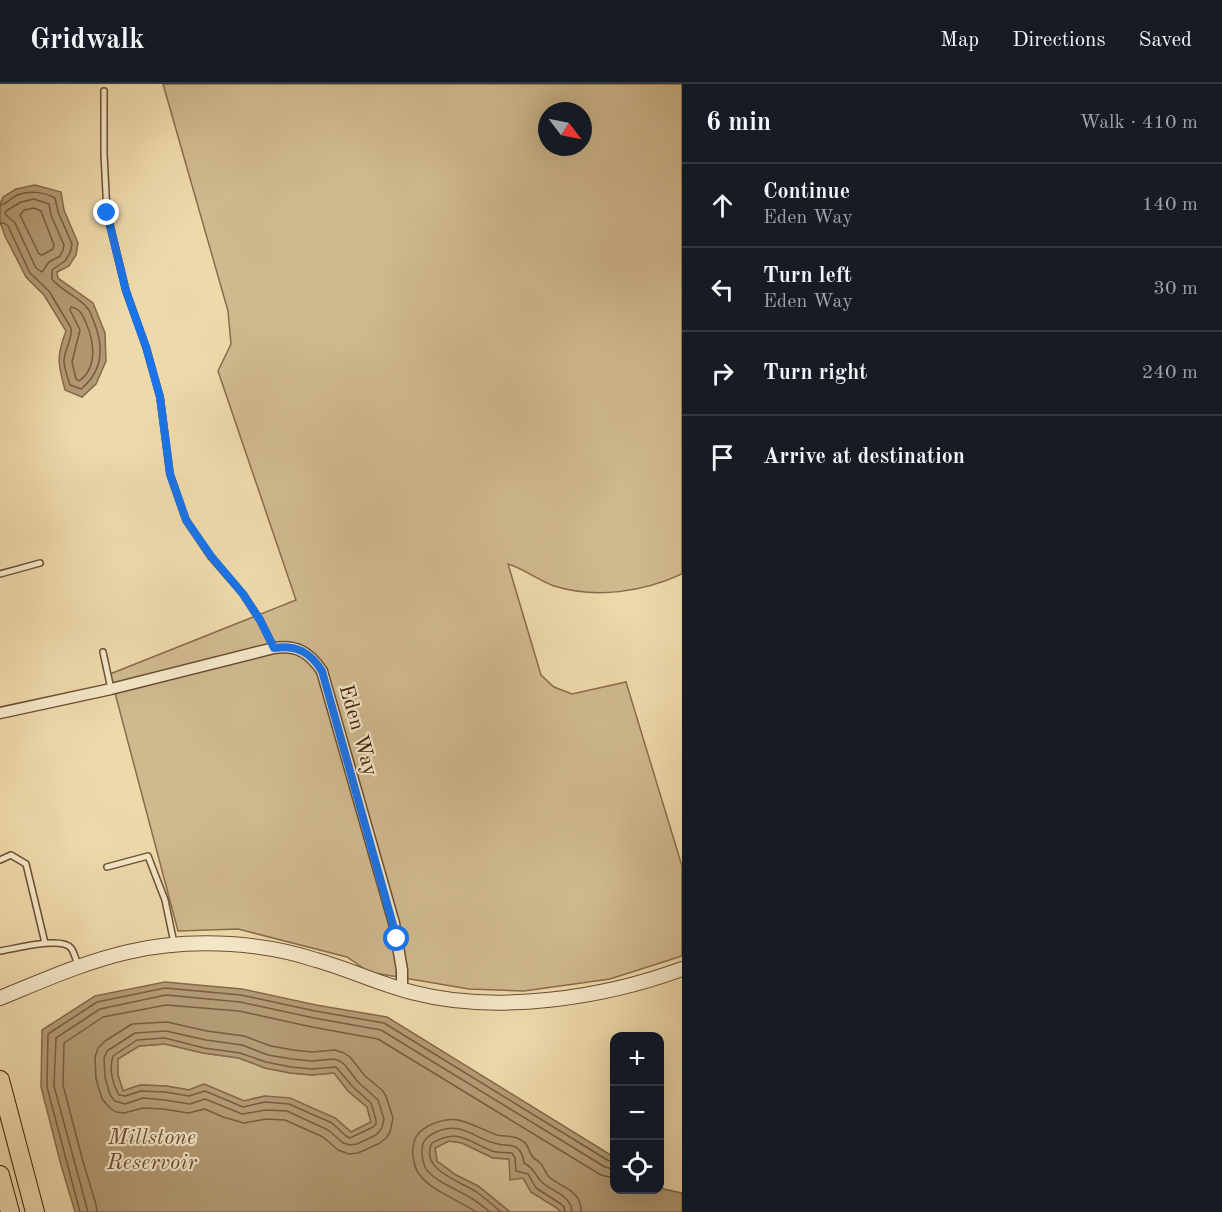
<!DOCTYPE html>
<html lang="en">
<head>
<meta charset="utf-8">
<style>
	:root { --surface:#171b24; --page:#20242c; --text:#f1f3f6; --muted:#9ea1a6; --line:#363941 }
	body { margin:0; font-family:"Old Standard TT",serif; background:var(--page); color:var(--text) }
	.controls { position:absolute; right:18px; bottom:18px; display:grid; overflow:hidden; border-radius:12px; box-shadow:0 6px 24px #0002 }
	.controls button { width:54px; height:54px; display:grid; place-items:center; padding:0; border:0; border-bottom:2px solid var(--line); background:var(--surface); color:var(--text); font:30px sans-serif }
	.compass { position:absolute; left:538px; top:18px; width:54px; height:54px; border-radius:50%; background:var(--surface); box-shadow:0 6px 24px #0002; rotate:122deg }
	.stop { position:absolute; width:18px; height:18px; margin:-14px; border:4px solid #1a73e8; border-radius:50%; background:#fff }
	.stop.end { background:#1a73e8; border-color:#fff; box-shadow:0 2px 6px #0008 }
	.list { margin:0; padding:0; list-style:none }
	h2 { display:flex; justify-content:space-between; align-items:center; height:78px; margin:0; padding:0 24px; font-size:26px }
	h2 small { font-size:20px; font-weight:400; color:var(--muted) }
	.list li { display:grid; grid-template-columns:39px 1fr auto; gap:18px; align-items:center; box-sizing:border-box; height:84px; padding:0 24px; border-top:2px solid var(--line) }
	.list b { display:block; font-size:22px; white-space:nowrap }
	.list p { margin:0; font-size:20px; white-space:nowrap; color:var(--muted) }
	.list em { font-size:20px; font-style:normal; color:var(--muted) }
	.icon { flex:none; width:33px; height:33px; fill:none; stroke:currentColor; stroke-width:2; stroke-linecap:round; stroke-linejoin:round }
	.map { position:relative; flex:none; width:682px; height:1128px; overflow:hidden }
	header { display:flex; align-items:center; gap:36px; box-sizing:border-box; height:84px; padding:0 30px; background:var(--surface); border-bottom:2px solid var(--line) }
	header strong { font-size:28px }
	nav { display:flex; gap:33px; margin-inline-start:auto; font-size:21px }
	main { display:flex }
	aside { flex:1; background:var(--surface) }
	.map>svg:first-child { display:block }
	.green { fill:#d0b98f; stroke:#886c4c; stroke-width:1.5; fill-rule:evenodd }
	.water { fill:#b29a74; stroke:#84694a; stroke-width:1.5; fill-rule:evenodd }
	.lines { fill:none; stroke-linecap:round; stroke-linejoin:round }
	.shore { stroke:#785c3f; stroke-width:1.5 }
	.service-casing { stroke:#6b4e32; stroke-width:8 }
	.minor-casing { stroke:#6b4e32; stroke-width:13 }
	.tertiary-casing { stroke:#6b4e32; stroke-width:16 }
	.trunk-casing { stroke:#3f1f0a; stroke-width:20 }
	.service { stroke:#f4e6c8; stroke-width:5 }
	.minor { stroke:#f4e6c8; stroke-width:10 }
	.tertiary { stroke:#f4e6c8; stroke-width:14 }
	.trunk { stroke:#eed9aa; stroke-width:18 }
	.route { stroke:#1a73e8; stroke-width:8 }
	.labels { text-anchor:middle; stroke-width:4.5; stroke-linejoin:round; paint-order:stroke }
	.street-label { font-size:21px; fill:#3f1f0a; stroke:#f4e6c8 }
	.water-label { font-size:22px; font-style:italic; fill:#674a2f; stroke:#f4e6c8 }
</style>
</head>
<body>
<header>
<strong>Gridwalk</strong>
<nav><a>Map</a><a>Directions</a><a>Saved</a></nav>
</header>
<main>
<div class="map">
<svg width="682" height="1128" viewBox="0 0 682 1128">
	<rect width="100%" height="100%" fill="#eed9aa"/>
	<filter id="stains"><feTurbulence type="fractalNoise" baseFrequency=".00333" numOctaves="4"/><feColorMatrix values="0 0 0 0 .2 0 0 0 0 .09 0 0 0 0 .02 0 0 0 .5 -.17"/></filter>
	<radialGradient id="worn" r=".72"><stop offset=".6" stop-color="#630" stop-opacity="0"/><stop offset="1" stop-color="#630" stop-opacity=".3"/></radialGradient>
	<path class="green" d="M 163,0 L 682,0 L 682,490 C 643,508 596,515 554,502 C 538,496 524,485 508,480 L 541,591 L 554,603 L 572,610 L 626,598 L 682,782 L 682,872 L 610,895 L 524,907 L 469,905 L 369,888 L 347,873 L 238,845 L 178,847 L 110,590 L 296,516 L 218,287 L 231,260 L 228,227 ZM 547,27 L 583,27 L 583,63 L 547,63 Z
		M 165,960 L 203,969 L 239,974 L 265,984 L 290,989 L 312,991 L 334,989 L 348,1007 L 367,1023 L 371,1038 L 351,1048 L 335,1034 L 265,1012 L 244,1017 L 204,1000 L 189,1006 L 166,1002 L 140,1001 L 123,1007 L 118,991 L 117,975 L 139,962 Z
		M 449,1057 L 462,1059 L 493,1074 L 510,1075 L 523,1094 L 531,1108 L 557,1124 L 561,1128 L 510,1128 L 478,1102 L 456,1091 L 437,1077 L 435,1064 Z"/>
	<path class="water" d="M 35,101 L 61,108 L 64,126 L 78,159 L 76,171 L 69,182 L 57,188 L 58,194 L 93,219 L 105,249 L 106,277 L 96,300 L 82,313 L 65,306 C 58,280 56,273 66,247 L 44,211 L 26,193 L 5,152 L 0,138 L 0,120 L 3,113 L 16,105 Z
		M 165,898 L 242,905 L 316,921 L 387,933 L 614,1073 L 614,1106 L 660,1106 L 660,1102 L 664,1105 L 682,1109 L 682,1128 L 561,1128 L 557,1124 L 531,1108 L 523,1094 L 510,1096 L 509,1075 L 493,1074 L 462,1059 L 449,1057 L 435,1064 L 437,1077 L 456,1091 L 478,1102 L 510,1128 L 75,1128 L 61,1081 L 41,1003 L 42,946 L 95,912 ZM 165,960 L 203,969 L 239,974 L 265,984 L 291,989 L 312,991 L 334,989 L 348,1007 L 367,1023 L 371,1038 L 351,1048 L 335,1034 L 290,1014 L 265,1012 L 244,1017 L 204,1000 L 189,1006 L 166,1002 L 140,1001 L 123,1007 L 118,991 L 118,975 L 139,962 Z"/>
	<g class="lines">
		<path class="shore" d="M 34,115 L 49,120 L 51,131 L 64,161 L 63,166 L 60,172 L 49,178 L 42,188 L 36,184 L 15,139 L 5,130 L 6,127 L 21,118 Z
			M 0,121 C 7,120 11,114 17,111 C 29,106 44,108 55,114 L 58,128 L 72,160 L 70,169 L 65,177 L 52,186 L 52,195 C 61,207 81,214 88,225 C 91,228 92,234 94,238 C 104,263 103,287 81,305 L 70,301 C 68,294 64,285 64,277 C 64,266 73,254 71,244 L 49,207 L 30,189 L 8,142 L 4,139 L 0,139
			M 34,124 L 41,127 L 54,161 L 53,165 L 42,171 L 39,170 L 20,131 L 24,126 Z
			M 71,223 C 80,225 83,231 86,239 C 94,257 98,284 79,297 L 76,295 L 72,278 L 80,246 L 70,226 Z
			M 167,938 L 207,947 L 244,952 L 271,962 L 293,966 L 312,968 L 335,966 L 344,969 L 350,973 L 365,992 L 382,1006 L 386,1012 L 393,1034 L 390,1048 L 386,1054 L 380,1059 L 358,1069 L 349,1070 L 338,1066 L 323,1053 L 285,1036 L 266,1035 L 244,1039 L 223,1033 L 205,1025 L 188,1029 L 163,1025 L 143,1024 L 124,1029 L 116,1028 L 110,1024 L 102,1015 L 96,995 L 95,973 L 98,964 L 105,957 L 132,940 Z
			M 166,947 L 206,956 L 242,961 L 268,971 L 292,975 L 312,977 L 334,975 L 340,977 L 345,981 L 358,998 L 378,1016 L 384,1035 L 382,1044 L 376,1051 L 357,1060 L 350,1061 L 343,1059 L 328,1046 L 287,1027 L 266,1026 L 242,1030 L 205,1015 L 190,1020 L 164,1016 L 143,1014 L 125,1020 L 115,1017 L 110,1011 L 105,993 L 104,974 L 107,967 L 135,949 Z
			M 165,954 L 204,964 L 240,969 L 266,978 L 291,983 L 312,985 L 336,983 L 353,1003 L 371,1019 L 376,1036 L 376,1040 L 373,1043 L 350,1054 L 346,1052 L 332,1039 L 289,1020 L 265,1018 L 243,1023 L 205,1007 L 189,1012 L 165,1008 L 141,1007 L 125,1012 L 119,1011 C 112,999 109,984 113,972 L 137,956 Z
			M 80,1128 L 47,1003 L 48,950 L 97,918 L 165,904 L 241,911 L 315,927 L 384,939 L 609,1077 L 614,1078
			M 88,1128 L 54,1002 L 56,954 L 100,925 L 166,911 L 240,918 L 314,934 L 381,946 L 605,1083 L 614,1085
			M 97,1128 L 96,1121 L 82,1074 L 63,1001 L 64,959 L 103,933 L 166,921 L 239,927 L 312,943 L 378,955 L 601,1091 L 614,1094
			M 476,1128 C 459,1116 431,1107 419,1090 C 414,1083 411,1068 414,1059 C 415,1051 421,1046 428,1042 C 458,1027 469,1041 497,1051 C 504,1053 512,1051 519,1055 C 530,1060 527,1065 532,1072 C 534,1075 537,1076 539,1078 C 544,1082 545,1089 549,1093 C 563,1105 581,1105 581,1128
			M 490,1128 C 484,1123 478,1118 471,1114 C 459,1106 432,1097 425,1083 C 422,1076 420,1062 425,1056 C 428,1052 432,1050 436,1048 C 463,1036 475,1056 498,1060 C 504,1062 510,1060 516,1063 C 522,1067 523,1073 524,1079 C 537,1086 534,1092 543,1099 C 554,1109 571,1111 572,1128
			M 501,1128 C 493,1121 484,1113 475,1107 C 459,1097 419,1085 432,1059 C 458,1044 467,1057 492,1067 C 498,1069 505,1068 512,1069 L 515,1074 L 516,1087 L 528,1090 L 536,1104 L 561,1120 L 564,1123 L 565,1128"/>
		<defs>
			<path id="service" d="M 104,7 L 104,70 L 107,129 L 126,207 L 146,263 L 160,313 L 170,390 L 186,436 L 211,473 L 243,510 L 260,536 L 274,564
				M 0,490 L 40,479
				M 103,568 L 111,605
				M 0,776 L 11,771 L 26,780 L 45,859
				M 107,783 L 148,772 L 165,816 L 174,859
				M 0,867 C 14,865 61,852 71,864 C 74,868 76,876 78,881"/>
			<path id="minor" d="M 0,629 L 111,605 L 274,564 C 297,561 309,568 322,587 L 394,839 L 402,886 L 402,906"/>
			<path id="tertiary" d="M 0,914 C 42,897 84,878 128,868 C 161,860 197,858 231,860 C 260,862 289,867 316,876 C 349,885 381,901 415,909 C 497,930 603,914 682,885"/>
			<path id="trunk" d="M 0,996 L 35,1128
				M 0,1091 L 10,1128"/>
		</defs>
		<use href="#service" class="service-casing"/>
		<use href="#minor" class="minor-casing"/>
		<use href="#tertiary" class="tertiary-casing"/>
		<use href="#trunk" class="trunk-casing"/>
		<use href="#service" class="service"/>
		<use href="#minor" class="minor"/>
		<use href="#tertiary" class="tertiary"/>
		<use href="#trunk" class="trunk"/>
	</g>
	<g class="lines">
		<path class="route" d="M 107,129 L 126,207 L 146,263 L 160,313 L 170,390 L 186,436 L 211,472 L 243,510 L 260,536 L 274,564 C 297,561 310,568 322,587 L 397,855"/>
	</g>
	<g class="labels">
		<g class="street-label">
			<text transform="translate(359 646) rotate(74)" y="7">Eden Way</text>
		</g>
		<g class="water-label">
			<text x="152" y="1060">Millstone<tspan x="152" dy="25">Reservoir</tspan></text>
		</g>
	</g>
	<rect width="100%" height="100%" filter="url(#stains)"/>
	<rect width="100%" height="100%" fill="url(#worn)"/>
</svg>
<div class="controls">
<button>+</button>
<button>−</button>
<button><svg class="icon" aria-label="locate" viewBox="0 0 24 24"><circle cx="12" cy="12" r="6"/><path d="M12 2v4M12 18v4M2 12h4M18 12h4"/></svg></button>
</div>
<svg class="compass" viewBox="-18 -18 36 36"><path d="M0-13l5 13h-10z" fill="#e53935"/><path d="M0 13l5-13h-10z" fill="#9ea1a6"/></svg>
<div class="stop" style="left:397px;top:855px"></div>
<div class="stop end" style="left:107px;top:129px"></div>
</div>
<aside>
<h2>6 min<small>Walk · 410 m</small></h2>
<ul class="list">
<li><svg class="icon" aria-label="ahead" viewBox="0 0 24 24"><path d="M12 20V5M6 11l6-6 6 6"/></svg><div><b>Continue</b><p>Eden Way</p></div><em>140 m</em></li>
<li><svg class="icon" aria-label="left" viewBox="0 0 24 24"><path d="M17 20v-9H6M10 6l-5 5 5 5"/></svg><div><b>Turn left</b><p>Eden Way</p></div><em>30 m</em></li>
<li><svg class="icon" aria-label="right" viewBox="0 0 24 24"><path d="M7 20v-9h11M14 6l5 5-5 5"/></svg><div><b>Turn right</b></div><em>240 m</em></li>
<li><svg class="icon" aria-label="arrive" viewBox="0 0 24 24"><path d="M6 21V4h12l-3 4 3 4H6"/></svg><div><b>Arrive at destination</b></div></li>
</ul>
</aside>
</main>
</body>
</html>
